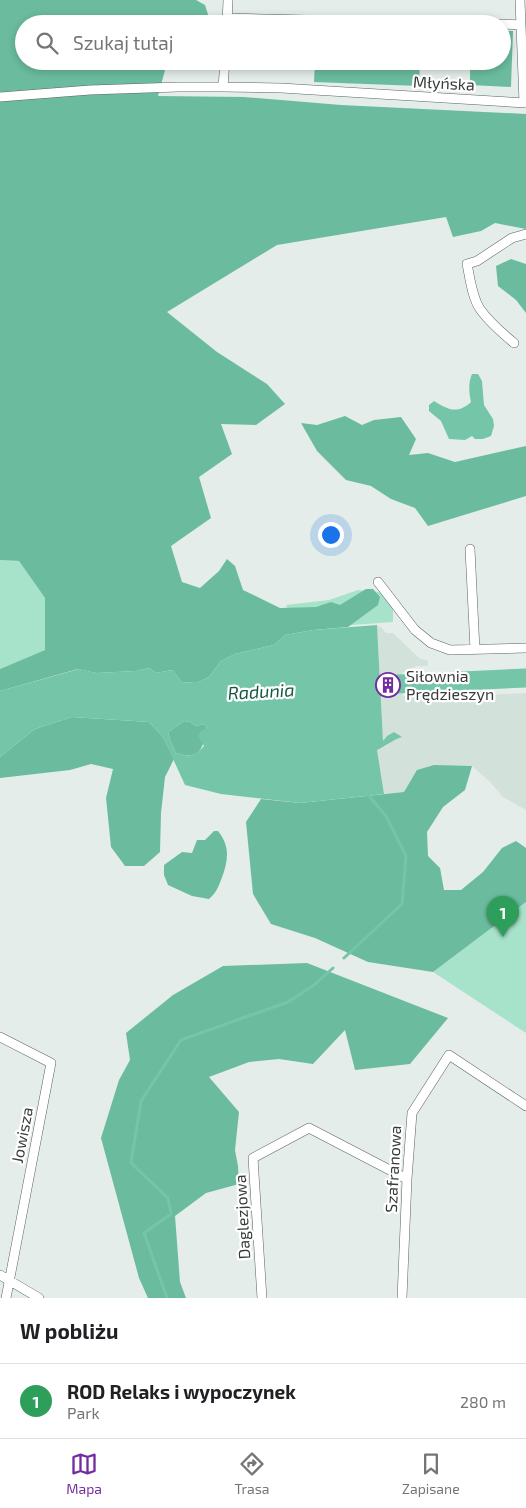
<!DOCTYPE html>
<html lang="pl">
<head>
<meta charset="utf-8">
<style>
	:root { --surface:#fff; --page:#f6f6f6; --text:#202124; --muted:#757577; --line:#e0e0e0; --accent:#742da0 }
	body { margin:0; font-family:"Exo 2",sans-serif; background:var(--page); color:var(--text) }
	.you { position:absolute; left:330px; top:534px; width:18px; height:18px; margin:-12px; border:4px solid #fff; border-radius:50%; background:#1a73e8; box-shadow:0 0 0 8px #1a73e833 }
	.badge { display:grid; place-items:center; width:32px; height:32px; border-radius:50%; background:var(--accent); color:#fff; font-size:16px; font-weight:700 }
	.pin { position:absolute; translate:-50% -41px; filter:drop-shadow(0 1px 2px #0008) }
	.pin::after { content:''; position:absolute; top:26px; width:18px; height:15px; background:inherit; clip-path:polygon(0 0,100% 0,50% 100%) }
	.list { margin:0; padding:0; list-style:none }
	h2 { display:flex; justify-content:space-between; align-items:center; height:65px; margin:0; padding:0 20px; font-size:21px }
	h2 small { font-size:16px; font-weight:400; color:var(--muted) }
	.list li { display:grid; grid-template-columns:32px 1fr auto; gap:15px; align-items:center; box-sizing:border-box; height:75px; padding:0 20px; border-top:1px solid var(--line) }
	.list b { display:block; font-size:19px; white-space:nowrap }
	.list p { margin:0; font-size:16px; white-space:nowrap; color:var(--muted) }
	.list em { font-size:16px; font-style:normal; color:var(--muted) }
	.icon { flex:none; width:28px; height:28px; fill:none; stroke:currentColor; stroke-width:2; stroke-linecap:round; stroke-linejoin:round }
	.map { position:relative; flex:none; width:526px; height:1298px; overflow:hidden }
	.search { position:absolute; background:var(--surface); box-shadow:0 2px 8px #0003; left:15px; right:15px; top:15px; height:55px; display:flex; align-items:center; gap:12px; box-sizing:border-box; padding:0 18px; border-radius:28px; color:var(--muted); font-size:19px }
	.sheet { height:140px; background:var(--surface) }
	nav { display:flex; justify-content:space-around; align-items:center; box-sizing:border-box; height:70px; border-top:1px solid var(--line); background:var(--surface); font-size:14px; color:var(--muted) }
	nav a { display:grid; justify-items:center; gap:2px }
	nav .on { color:var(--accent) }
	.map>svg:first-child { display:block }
	.built { fill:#d2e2db }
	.green { fill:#a7e2ca }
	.forest { fill:#6bbc9e }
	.water { fill:#75c6a8; fill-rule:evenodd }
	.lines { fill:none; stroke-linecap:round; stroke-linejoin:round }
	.stream { stroke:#75c6a8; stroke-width:3 }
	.river { stroke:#75c6a8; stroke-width:19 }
	.street-casing { stroke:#5c6460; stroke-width:10 }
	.street { stroke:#fff; stroke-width:9 }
	.labels { text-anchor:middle; stroke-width:4.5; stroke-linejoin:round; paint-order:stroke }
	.street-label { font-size:16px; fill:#383b3a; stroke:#fff }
	.poi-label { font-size:16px; fill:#383b3a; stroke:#fff; text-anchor:start }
	.water-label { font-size:18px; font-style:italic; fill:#155642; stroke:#fff }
</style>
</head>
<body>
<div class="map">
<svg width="526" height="1298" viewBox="0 0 526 1298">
	<rect width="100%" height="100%" fill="#e4ede9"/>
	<path class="built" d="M 377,625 L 382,628 L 386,633 L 393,633 L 419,658 L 428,661 L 428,666 L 417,666 L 402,673 L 403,696 L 425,698 L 526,693 L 526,810 L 503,797 L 490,782 L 472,766 L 404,792 L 384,794 L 377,750 L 387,746 L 392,740 L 401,737 L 394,732 L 383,743 Z"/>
	<path class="green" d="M 0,560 L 19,561 L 45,598 L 45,650 L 0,669 Z
		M 358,590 L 379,592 L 393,606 L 393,622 L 296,629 L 286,605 L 329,600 Z
		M 526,902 L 526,1033 L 433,972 Z"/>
	<path class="forest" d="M 0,0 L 196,0 L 205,5 L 211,24 L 24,24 L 24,61 L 177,61 L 165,70 L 158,96 L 244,97 L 341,105 L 526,114 L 526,229 L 495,223 L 481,231 L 453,237 L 446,217 L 277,245 L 167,312 L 217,352 L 267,384 L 285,404 L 256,425 L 221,424 L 232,454 L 199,477 L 211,518 L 171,546 L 182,582 L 200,588 L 219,571 L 227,559 L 235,566 L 243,590 L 280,608 L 316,607 L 331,602 L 340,605 L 366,589 L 373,589 L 380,597 L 378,605 L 348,627 L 313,630 L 285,635 L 274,645 L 235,654 L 221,661 L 209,677 L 196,683 L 182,682 L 172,670 L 156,673 L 149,668 L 136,671 L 96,673 L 78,669 L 0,691 L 0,669 L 45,650 L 45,598 L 19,561 L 0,560 Z
		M 502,31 L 513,31 L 511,87 L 470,85 L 470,61 L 502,61 Z
		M 315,61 L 345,61 L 345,66 L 396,67 L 396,61 L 420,61 L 419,86 L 314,82 Z
		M 511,259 L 526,264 L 526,313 L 516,300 L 498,286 L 496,266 Z
		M 345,416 L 362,425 L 374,420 L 401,417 L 416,439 L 409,455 L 428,453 L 455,462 L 526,446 L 526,496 L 428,526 L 415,508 L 391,499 L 371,486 L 346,480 L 317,451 L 301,423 L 317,425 Z
		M 72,717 L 149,722 L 163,737 L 174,759 L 165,777 L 161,813 L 160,852 L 144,866 L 125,866 L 111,847 L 106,798 L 113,769 L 91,764 L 70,770 L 0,778 L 0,757 L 35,729 Z
		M 184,721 L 190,722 L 196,726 L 204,724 L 207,728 C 203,748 200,761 176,753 L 170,740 L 168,732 Z
		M 434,765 L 472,766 L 465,790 L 443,807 L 427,832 L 428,856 L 440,868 L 444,890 L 461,890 L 483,872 L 502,848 L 516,841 L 526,848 L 526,902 L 433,972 L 368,962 L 315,938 L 271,924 L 253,894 L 246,822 L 261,799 L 300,803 L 404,792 L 417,770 Z
		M 214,831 L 218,831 C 231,847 228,862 221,880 C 218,888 215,894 209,899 L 192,896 L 168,885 L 164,875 L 164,865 L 182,852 L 192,853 L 197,840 L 205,840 Z
		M 307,963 L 448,1018 L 410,1064 L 355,1070 L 345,1030 L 313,1064 L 279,1059 L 249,1062 L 209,1077 L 239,1112 L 235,1150 L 238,1166 L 239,1184 L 206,1193 L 175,1216 L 180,1282 L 186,1298 L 148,1298 L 139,1278 L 101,1138 L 119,1080 L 130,1060 L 126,1033 L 173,995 L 223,966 Z"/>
	<path class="water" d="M 472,374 L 478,374 L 482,381 L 484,405 L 493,419 L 494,426 L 491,436 L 483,439 L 475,439 L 472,436 L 465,440 L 449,439 L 441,421 L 429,411 L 429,405 L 434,401 C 447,409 457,415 471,402 C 469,393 468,383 472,374 Z
		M 377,625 L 383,741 L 387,736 L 394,732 L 402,737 C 392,740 386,746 377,750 L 384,794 L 300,803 L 221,794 L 185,785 L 163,737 L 149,722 L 72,717 L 35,729 L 0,757 L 0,691 L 79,669 L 96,673 L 136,671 L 149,668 L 156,673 L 172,670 L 182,682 L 196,683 L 209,677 L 221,661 L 235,654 L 274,645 L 285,635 L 313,630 ZM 184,721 L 190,722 L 196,726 L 204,724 L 207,728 L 201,731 L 198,736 L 204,746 C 194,757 189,757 176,753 L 170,740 L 168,732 Z"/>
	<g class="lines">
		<path class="stream" d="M 344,958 L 402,904 L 406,856 L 386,816 L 369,796
			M 167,1298 L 144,1233 L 171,1214 L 168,1198 L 131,1163 L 141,1101 L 181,1040 L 288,1002 L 314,985 L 333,968"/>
		<path class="river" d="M 355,686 L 526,678"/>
		<defs>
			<path id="street" d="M 520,0 L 524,103
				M 227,18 L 473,24
				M 227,24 L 228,0
				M 502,24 L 520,25
				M 223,87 L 225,61
				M 0,97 L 90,90 L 178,87 L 223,87 L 281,88 L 526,103
				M 514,343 C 502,333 489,322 480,309 C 472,297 470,278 467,264 L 477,261 L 512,238 L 526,234
				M 470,549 L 475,650
				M 378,582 L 415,630 L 431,643 L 450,650 L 526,648
				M 0,1037 L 51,1063 L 6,1298
				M 0,1275 L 39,1298
				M 262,1298 L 253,1158 L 309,1128 L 407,1179
				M 402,1298 L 407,1179 L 412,1113 L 449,1055 L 526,1106"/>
		</defs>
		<use href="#street" class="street-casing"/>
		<use href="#street" class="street"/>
	</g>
	<defs>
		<symbol id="building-ring" viewBox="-11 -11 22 22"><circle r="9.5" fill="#fff" stroke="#742da0" stroke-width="1.5"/><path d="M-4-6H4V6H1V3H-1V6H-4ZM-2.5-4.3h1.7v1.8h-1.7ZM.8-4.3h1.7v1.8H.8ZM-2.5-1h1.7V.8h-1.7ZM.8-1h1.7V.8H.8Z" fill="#742da0"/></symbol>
	</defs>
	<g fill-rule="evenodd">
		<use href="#building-ring" x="374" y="671" width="28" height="28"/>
	</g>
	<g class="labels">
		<g class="street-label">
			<text transform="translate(444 83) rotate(3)" y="6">Młyńska</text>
			<text transform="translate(22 1135) rotate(-79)" y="6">Jowisza</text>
			<text transform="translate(393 1169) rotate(-87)" y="6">Szafranowa</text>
			<text transform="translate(242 1217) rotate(-93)" y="6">Daglezjowa</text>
		</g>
		<g class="poi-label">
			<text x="406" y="682">Siłownia<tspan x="406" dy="18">Prędzieszyn</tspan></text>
		</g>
		<g class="water-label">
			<text transform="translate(261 692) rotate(-3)" y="6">Radunia</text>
		</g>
	</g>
</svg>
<div class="you"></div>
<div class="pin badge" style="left:503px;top:937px;background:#2e9e5b">1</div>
<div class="search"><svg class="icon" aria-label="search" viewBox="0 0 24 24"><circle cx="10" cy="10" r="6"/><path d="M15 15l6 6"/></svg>Szukaj tutaj</div>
</div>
<section class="sheet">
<h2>W pobliżu<small></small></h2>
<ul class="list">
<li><span class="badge" style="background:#2e9e5b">1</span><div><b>ROD Relaks i wypoczynek</b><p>Park</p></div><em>280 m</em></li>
</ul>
</section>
<nav>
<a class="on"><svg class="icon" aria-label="map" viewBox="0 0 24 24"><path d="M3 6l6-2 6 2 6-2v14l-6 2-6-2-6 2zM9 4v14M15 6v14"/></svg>Mapa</a>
<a><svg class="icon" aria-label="directions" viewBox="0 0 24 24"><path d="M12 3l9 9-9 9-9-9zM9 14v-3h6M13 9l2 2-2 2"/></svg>Trasa</a>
<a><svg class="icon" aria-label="saved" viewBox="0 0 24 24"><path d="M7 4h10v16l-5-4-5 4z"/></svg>Zapisane</a>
</nav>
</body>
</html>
